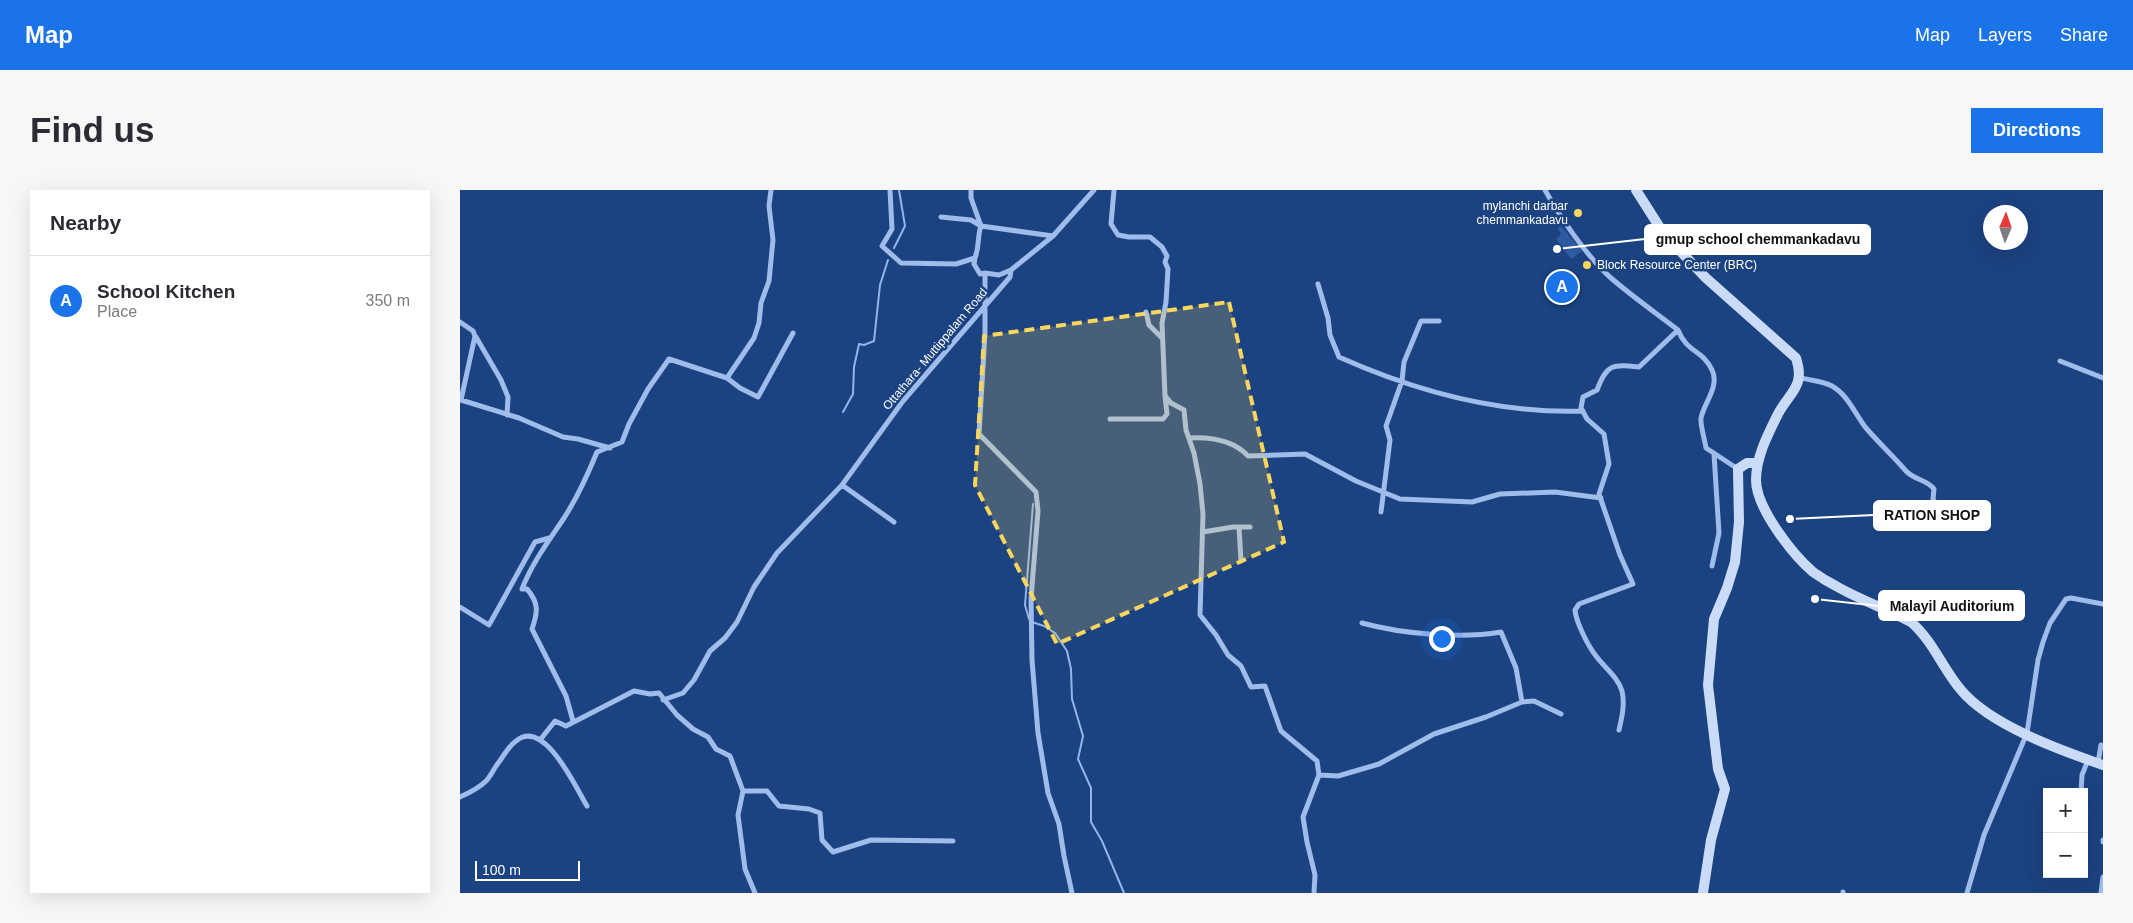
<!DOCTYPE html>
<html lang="en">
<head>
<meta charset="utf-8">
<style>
	:root { --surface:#fff; --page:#f7f7f7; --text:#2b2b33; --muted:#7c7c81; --line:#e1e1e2; --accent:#1a73e8 }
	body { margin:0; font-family:Arial,sans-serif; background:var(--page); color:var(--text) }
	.controls { position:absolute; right:15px; bottom:15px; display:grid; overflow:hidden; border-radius:0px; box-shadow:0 5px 20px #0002 }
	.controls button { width:45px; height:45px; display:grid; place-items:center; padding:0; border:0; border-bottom:1px solid var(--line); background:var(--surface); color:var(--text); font:25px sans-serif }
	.compass { position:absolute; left:1523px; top:15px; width:45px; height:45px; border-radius:50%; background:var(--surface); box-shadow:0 5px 20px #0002; rotate:2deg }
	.scale { position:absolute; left:15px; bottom:12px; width:105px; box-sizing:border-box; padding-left:5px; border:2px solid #fff; border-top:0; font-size:14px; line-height:18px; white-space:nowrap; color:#fff; -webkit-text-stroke:4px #1b4281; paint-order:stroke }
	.you { position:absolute; left:981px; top:448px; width:18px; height:18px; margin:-12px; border:4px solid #fff; border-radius:50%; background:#1a73e8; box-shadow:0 0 0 8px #1a73e833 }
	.badge { display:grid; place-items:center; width:32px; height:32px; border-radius:50%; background:var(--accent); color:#fff; font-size:16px; font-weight:700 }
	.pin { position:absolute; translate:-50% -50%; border:2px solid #fff; box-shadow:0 1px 5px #0006 }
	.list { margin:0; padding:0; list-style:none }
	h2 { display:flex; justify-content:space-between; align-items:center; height:65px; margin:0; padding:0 20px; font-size:21px }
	h2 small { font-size:16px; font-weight:400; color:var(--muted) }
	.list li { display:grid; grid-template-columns:32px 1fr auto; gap:15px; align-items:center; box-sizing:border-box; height:90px; padding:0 20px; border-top:1px solid var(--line) }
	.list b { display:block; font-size:19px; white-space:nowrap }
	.list p { margin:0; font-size:16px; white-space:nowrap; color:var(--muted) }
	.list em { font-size:16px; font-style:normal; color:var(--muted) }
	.map { position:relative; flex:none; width:1643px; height:703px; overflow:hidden; border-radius:0px }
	header { display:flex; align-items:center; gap:30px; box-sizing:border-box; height:70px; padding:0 25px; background:var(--accent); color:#fff }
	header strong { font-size:24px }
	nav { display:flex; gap:28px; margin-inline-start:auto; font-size:18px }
	.intro { display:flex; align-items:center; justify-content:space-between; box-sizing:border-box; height:120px; padding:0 30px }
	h1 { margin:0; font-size:35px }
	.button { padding:12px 22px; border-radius:0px; background:var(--accent); color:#fff; font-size:18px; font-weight:700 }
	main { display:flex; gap:30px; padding:0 30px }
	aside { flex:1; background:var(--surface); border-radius:0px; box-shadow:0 5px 20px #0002 }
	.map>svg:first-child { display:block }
	.green { fill:#2e5a9f }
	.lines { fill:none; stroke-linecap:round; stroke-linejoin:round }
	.stream { stroke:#92b6ec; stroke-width:2 }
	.street { stroke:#9fbcea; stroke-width:5 }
	.secondary { stroke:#cadbf7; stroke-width:10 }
	.marked { fill:#fbd65c; fill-opacity:0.2; stroke:#fbd65c; stroke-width:4; stroke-dasharray:10 6; stroke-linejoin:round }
	.poi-dot { fill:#fbd65c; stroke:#1b4281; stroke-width:2 }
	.labels { text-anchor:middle; stroke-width:5; stroke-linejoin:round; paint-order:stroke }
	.poi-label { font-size:12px; fill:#fff; stroke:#1b4281; text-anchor:end }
	.street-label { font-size:12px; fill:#fff; stroke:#1b4281 }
	.leader { fill:none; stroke:#fff; stroke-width:2 }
	.callout-dot { fill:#fff; stroke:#1b4281; stroke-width:2 }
	.callout { fill:#fff; stroke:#fff; stroke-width:2 }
	.callout-label { font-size:14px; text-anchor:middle; font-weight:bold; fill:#111 }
</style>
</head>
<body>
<header>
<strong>Map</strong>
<nav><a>Map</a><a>Layers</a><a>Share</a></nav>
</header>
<div class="intro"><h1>Find us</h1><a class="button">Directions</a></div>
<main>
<aside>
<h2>Nearby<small></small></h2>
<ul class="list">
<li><span class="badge">A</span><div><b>School Kitchen</b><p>Place</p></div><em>350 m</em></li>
</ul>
</aside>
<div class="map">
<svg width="1643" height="703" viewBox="0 0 1643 703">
	<rect width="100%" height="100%" fill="#1b4281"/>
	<path class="green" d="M 1101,36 L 1122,61 L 1111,69 L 1096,49 L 1101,44 L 1098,38 Z"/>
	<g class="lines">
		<path class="stream" d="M 434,58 L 445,36 L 439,0
			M 383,222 L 393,204 L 394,177 L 399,154 L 404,155 L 414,151 L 420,95 L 428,70
			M 569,429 L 565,415 L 573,314
			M 572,432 L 584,436 L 595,443 L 607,461 L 611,479 L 612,509 L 623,546 L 618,569 L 631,598 L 631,632 L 642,651 L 664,703"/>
		<path class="street" d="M 430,0 L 432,39 L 422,56 L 441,73 L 496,74 L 515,68 C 520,54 517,47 521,36 L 593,46
			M 654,0 L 651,34 L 658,45 L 669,47 L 690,47 L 702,57 L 707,66 L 705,72 L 708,79 L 706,112 L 702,133 L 705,206 L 711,213 L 724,220 L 726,240 L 734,263 L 740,294 L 743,324 L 740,425 L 756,445 L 768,465 L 781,476 L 791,497 L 805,496 L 821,541 L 857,571 L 859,585 L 843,627 L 847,652 L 855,685 L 854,703
			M 1085,0 C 1100,27 1128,68 1151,88 C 1173,107 1196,123 1218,140
			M 481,27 L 511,30 L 521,36 L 511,8 L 511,0
			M 515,68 L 514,74 L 520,84 L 525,83 L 539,85 L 551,80
			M 525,83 L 525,143 L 519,244 L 576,302 L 578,321 L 571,409 L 572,470 L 578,543 L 588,603 L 599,634 L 604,666 L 612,703
			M 858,94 L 868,128 L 870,145 L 879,167 C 955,201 1039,224 1123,221
			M 686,122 L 689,135 L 702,148
			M 0,132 L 13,141 L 15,146 L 1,210 L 59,228 L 103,247 L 118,249 L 150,258
			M 1218,140 C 1227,163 1243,160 1252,180 C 1260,196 1244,213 1241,228 C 1240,234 1245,251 1246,258 L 1278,279
			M 16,147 L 41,190 L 48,207 L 47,225
			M 1600,171 L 1643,188
			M 1338,187 C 1350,191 1361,190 1372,196 C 1388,205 1395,224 1406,238 C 1419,253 1433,266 1446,281 C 1454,290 1468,290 1474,299 L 1473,309 L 1478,317
			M 267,188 L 280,198 L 298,207 L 333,143
			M 650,229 L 703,229 L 707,224 L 705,206
			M 730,248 C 751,247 773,250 788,266 L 845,264 L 896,291 L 940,309 L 1012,312 L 1040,304 L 1095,302 L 1141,308
			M 382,295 L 434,332
			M 921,322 L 930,250 L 926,236 L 942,191 L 944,172 L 961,131 L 979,131
			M 779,337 L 781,371
			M 743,342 L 773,337 L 790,337
			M 1252,376 L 1259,343 L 1254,264
			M 0,417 L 29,435 L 75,352 L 89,348
			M 902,433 C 942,444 1001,449 1041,442 L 1056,478 L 1062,512 L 1074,511 L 1101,524
			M 203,510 L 223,503 L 234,490 L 250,461 L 265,448 L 277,432 L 294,397 L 317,363 L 382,295 L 443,211 L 550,87 L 551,80 L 593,46 L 634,0
			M 113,531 L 106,506 L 72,439 C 78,422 79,413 67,399 L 62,399 C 72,373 88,352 104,328 C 117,308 128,284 137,262 L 162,252 L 169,234 L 188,199 L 209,169 L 267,188 L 294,148 L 299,133 L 301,113 L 309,91 L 313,50 L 309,16 L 311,0
			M 1159,540 C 1162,527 1165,514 1162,501 C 1158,487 1144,477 1136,466 C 1128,456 1116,432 1115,420 L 1119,414 L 1173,394 L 1160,365 L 1139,304 L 1149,274 L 1144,244 L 1127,229 L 1121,218 L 1123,207 L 1137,200 C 1147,174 1152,174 1179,177 L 1218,140
			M 80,550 L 95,531 L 106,536 L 174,501 L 190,504 L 199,503 L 217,525 L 233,539 L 248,547 L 256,559 L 270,566 L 283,601 L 278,625 L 285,679 L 295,703
			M 1638,573 L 1641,555
			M 859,585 L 878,586 L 919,574 L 974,544 L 1026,527 L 1062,512
			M 283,601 L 307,601 L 319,616 L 349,619 L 360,623 L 362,650 L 373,662 L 411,650 L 493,651
			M 1621,602 L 1622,585 L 1628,570
			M 0,607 C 9,603 19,598 26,591 C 31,586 34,578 39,572 C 44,565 49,556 56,551 C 84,527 116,598 127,616
			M 1643,650 L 1643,652
			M 1383,702 L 1383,703
			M 1507,703 L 1524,645 L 1567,543 L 1578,470 L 1583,452 L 1590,433 L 1606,409 L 1611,408 L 1643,414
			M 1641,703 L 1643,687"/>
		<path class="secondary" d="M 1176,0 L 1204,44 L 1246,88 L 1336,168 C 1346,198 1328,203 1317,226 C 1307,246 1296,268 1296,290 C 1296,318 1333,365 1353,382 C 1360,387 1368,392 1376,396 C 1400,410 1427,419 1451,432 C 1473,451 1483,479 1501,500 C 1530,535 1600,560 1643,575
			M 1243,703 L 1251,650 L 1265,599 L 1258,579 L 1248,495 L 1254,429 L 1267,398 L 1275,372 L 1279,332 L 1278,279 L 1287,273 L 1298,273"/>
	</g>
	<path class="marked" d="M 769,112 L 824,352 L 597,454 L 515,295 L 524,146 Z"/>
	<g class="poi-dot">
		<circle cx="1118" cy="23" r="5"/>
		<circle cx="1127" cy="75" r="5"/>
	</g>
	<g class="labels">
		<g class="poi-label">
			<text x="1108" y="20">mylanchi darbar<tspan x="1108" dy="14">chemmankadavu</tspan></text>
			<text x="1137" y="79" text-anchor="start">Block Resource Center (BRC)</text>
		</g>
		<g class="street-label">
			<text transform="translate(475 159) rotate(-50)" y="4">Ottathara- Muttippalam Road</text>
		</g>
	</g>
	<path class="leader" d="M1097 59L1185 49M1330 329L1414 325M1355 409L1419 416"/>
	<g class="callout-dot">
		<circle cx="1097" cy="59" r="5"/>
		<circle cx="1330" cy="329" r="5"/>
		<circle cx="1355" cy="409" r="5"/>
	</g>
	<g class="callout">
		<rect x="1185" y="35" width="225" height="29" rx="5"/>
		<rect x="1414" y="311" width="116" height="29" rx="5"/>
		<rect x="1419" y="401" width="145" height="29" rx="5"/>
	</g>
	<g class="callout-label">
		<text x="1298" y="54">gmup school chemmankadavu</text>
		<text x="1472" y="330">RATION SHOP</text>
		<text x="1492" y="421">Malayil Auditorium</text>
	</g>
</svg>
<div class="controls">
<button>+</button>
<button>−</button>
</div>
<svg class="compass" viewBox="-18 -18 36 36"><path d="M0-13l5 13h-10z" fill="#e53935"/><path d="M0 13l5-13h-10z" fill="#7c7c81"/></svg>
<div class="scale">100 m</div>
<div class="you"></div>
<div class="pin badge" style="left:1102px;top:97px">A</div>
</div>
</main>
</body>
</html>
